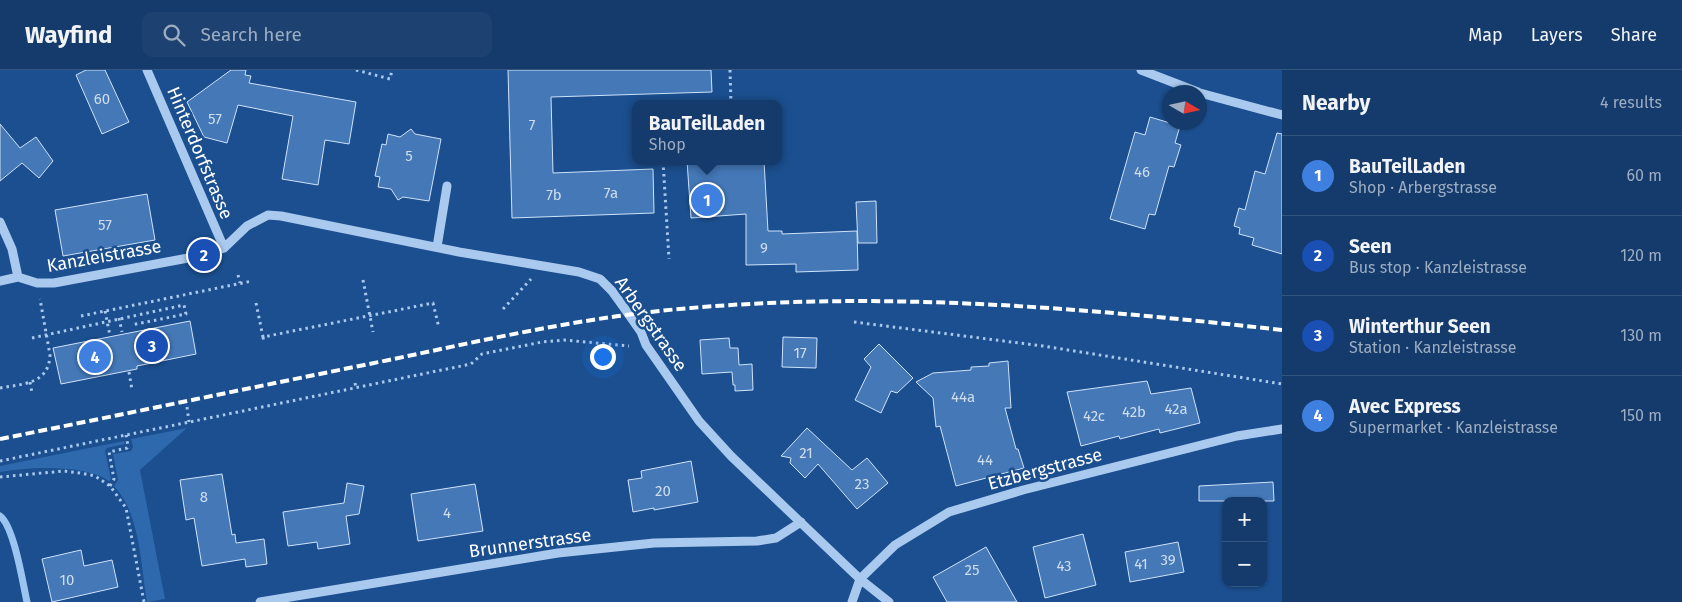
<!DOCTYPE html>
<html lang="en">
<head>
<meta charset="utf-8">
<style>
	:root { --surface:#143b6b; --page:#1d4271; --text:#f1f3f6; --muted:#9dadc1; --line:#33557e; --accent:#ea580c }
	body { margin:0; font-family:"Fira Sans",sans-serif; background:var(--page); color:var(--text) }
	.controls { position:absolute; right:15px; bottom:15px; display:grid; overflow:hidden; border-radius:10px; box-shadow:0 1px 4px #0004 }
	.controls button { width:45px; height:45px; display:grid; place-items:center; padding:0; border:0; border-bottom:1px solid var(--line); background:var(--surface); color:var(--text); font:25px sans-serif }
	.compass { position:absolute; left:1162px; top:15px; width:45px; height:45px; border-radius:50%; background:var(--surface); box-shadow:0 1px 4px #0004; rotate:99deg }
	.you { position:absolute; left:602px; top:286px; width:18px; height:18px; margin:-12px; border:4px solid #fff; border-radius:50%; background:#1a73e8; box-shadow:0 0 0 8px #1a73e833 }
	.badge { display:grid; place-items:center; width:32px; height:32px; border-radius:50%; background:var(--accent); color:#fff; font-size:16px; font-weight:700 }
	.pin { position:absolute; translate:-50% -50%; border:2px solid #fff; box-shadow:0 1px 5px #0006 }
	.popup { position:absolute; left:632px; top:30px; width:150px; height:65px; box-sizing:border-box; display:grid; place-content:center; border-radius:10px; background:var(--surface); filter:drop-shadow(0 1px 4px #0005); font-size:16px; white-space:nowrap; color:var(--muted) }
	.popup b { font-size:19px; color:var(--text) }
	.popup::after { content:''; position:absolute; left:50%; top:100%; margin-left:-10px; border:10px solid transparent; border-top-color:var(--surface) }
	.list { margin:0; padding:0; list-style:none }
	h2 { display:flex; justify-content:space-between; align-items:center; height:65px; margin:0; padding:0 20px; font-size:21px }
	h2 small { font-size:16px; font-weight:400; color:var(--muted) }
	.list li { display:grid; grid-template-columns:32px 1fr auto; gap:15px; align-items:center; box-sizing:border-box; height:80px; padding:0 20px; border-top:1px solid var(--line) }
	.list b { display:block; font-size:19px; white-space:nowrap }
	.list p { margin:0; font-size:16px; white-space:nowrap; color:var(--muted) }
	.list em { font-size:16px; font-style:normal; color:var(--muted) }
	.icon { flex:none; width:28px; height:28px; fill:none; stroke:currentColor; stroke-width:2; stroke-linecap:round; stroke-linejoin:round }
	.map { position:relative; flex:none; width:1282px; height:532px; overflow:hidden }
	header { display:flex; align-items:center; gap:30px; box-sizing:border-box; height:70px; padding:0 25px; background:var(--surface); border-bottom:1px solid var(--line) }
	header strong { font-size:24px }
	nav { display:flex; gap:28px; margin-inline-start:auto; font-size:18px }
	.search { width:350px; height:45px; background:var(--page); display:flex; align-items:center; gap:12px; box-sizing:border-box; padding:0 18px; border-radius:10px; color:var(--muted); font-size:19px }
	main { display:flex }
	aside { flex:1; background:var(--surface) }
	.map>svg:first-child { display:block }
	.green { fill:#2e69ad }
	.lines { fill:none; stroke-linecap:round; stroke-linejoin:round }
	.stream { stroke:#9cc4f0; stroke-width:7 }
	.building { fill:#4478b7; stroke:#cfe3fa }
	.path { stroke:#a9c9ee; stroke-width:3; stroke-dasharray:2.5 4; stroke-linecap:butt }
	.minor { stroke:#a9c9ee; stroke-width:9 }
	.rail { stroke:#fff; stroke-width:4; stroke-dasharray:9 4; stroke-linecap:butt }
	.labels { text-anchor:middle; stroke-width:5; stroke-linejoin:round; paint-order:stroke }
	.number-label { font-size:15px; fill:#d0dded }
	.street-label { font-size:18px; fill:#fff; stroke:#1b4f8f }
</style>
</head>
<body>
<header>
<strong>Wayfind</strong>
<div class="search"><svg class="icon" aria-label="search" viewBox="0 0 24 24"><circle cx="10" cy="10" r="6"/><path d="M15 15l6 6"/></svg>Search here</div>
<nav><a>Map</a><a>Layers</a><a>Share</a></nav>
</header>
<main>
<div class="map">
<svg width="1282" height="532" viewBox="0 0 1282 532">
	<rect width="100%" height="100%" fill="#1b4f8f"/>
	<path class="green" d="M 187,358 L 140,400 L 165,529 L 147,532 C 141,496 140,443 114,416 L 118,410 L 113,384 L 131,381 L 133,377 L 131,369 Z
		M 124,371 L 125,374 L 107,378 L 105,381 L 111,409 L 109,411 C 83,394 30,397 0,402 L 0,396 Z"/>
	<g class="lines">
		<path class="stream" d="M 0,446 C 14,456 23,514 27,532"/>
	</g>
	<path class="building" d="M 86,0 L 105,0 L 129,52 L 102,64 L 76,5 Z
		M 231,0 L 246,0 L 245,5 L 251,6 L 249,13 L 356,32 L 349,74 L 325,70 L 318,115 L 282,109 L 293,46 L 238,35 L 227,73 L 204,67 L 187,32 Z
		M 508,0 L 711,0 L 712,22 L 551,27 L 553,103 L 653,99 L 654,143 L 512,148 Z
		M 1150,47 L 1180,56 L 1175,73 L 1181,75 L 1174,97 L 1169,96 L 1155,145 L 1149,144 L 1145,159 L 1110,149 L 1135,62 L 1145,65 Z
		M 0,54 L 20,78 L 36,67 L 53,91 L 39,108 L 22,93 L 0,111 Z
		M 411,59 L 415,64 L 441,69 L 429,131 L 403,127 L 398,130 L 391,119 L 378,117 L 380,107 L 375,106 L 382,74 L 386,75 L 388,64 L 400,67 Z
		M 1277,63 L 1282,64 L 1282,184 L 1252,175 L 1254,168 L 1239,164 L 1240,158 L 1234,156 L 1239,138 L 1245,140 L 1255,101 L 1265,104 Z
		M 687,91 L 764,91 L 768,161 L 782,161 L 782,164 L 857,161 L 858,200 L 796,202 L 796,194 L 746,195 L 746,144 L 691,148 Z
		M 147,124 L 155,170 L 63,186 L 55,140 Z
		M 876,131 L 877,173 L 858,173 L 856,132 Z
		M 190,251 L 196,284 L 137,296 L 137,299 L 61,314 L 53,278 Z
		M 783,267 L 817,268 L 816,298 L 782,297 Z
		M 729,268 L 730,278 L 738,278 L 739,295 L 752,294 L 753,320 L 735,321 L 735,315 L 733,315 L 732,302 L 702,304 L 700,270 Z
		M 879,274 L 913,308 L 897,323 L 891,321 L 881,343 L 855,330 L 871,297 L 864,289 Z
		M 1008,291 L 1011,338 L 1005,338 L 1016,379 L 1018,379 L 1024,398 L 956,416 L 940,356 L 936,357 L 933,328 L 916,312 L 933,303 L 971,300 L 971,297 L 989,296 L 989,293 Z
		M 1147,311 L 1151,324 L 1191,318 L 1200,353 L 1160,363 L 1159,359 L 1120,369 L 1119,366 L 1081,376 L 1067,322 Z
		M 807,358 L 852,400 L 867,388 L 888,413 L 857,439 L 818,394 L 805,408 L 790,393 L 791,388 L 781,386 Z
		M 691,391 L 698,432 L 654,440 L 654,438 L 633,442 L 628,410 L 642,408 L 641,401 Z
		M 222,404 L 232,465 L 235,464 L 236,473 L 264,469 L 267,494 L 246,497 L 245,489 L 202,496 L 194,448 L 186,450 L 180,410 Z
		M 1273,412 L 1274,431 L 1199,431 L 1199,416 Z
		M 347,413 L 364,416 L 359,444 L 346,446 L 350,474 L 318,479 L 317,472 L 288,476 L 283,442 L 344,433 Z
		M 475,414 L 483,461 L 418,471 L 411,424 Z
		M 1083,464 L 1096,515 L 1045,528 L 1033,477 Z
		M 1178,472 L 1184,502 L 1130,512 L 1125,482 Z
		M 986,477 L 1017,532 L 947,532 L 933,507 Z
		M 81,480 L 84,496 L 112,490 L 118,517 L 52,532 L 42,489 Z"/>
	<g class="lines">
		<path class="path" d="M 356,0 L 390,9 L 392,0
			M 730,0 L 731,34
			M 663,91 L 669,189
			M 238,205 L 240,213
			M 363,210 L 373,262
			M 256,233 L 263,267 L 433,233 L 439,258
			M 503,239 L 531,209
			M 105,241 L 110,266
			M 81,246 L 252,211
			M 119,248 L 122,262
			M 854,252 L 1043,276 L 1282,314
			M 263,267 L 264,273
			M 32,268 L 184,235 L 186,244 L 131,255
			M 129,302 L 132,320
			M 30,312 L 32,323
			M 355,313 L 356,318
			M 0,318 C 23,314 49,314 50,285 L 40,229
			M 187,337 L 189,352
			M 0,391 L 471,294 L 482,284 L 542,272 L 564,270 L 629,276
			M 0,407 L 64,401 L 80,403 L 95,406 L 110,416 L 126,438 L 144,532
			M 110,416 L 114,409 L 109,382 L 127,378 L 128,376 L 126,365"/>
		<path class="minor" d="M 147,0 L 224,178
			M 1141,0 L 1198,22
			M 1200,23 L 1282,45
			M 0,152 L 12,179 L 18,207
			M 437,177 L 447,116
			M 18,207 L 37,213 L 54,213 L 204,185 L 224,178 L 247,156 L 268,145 L 281,146 L 459,182 L 579,202 L 600,209 L 612,221 L 620,232 L 641,262 L 646,275 L 699,351 L 731,386 L 860,509 L 889,532
			M 0,211 L 18,207
			M 260,532 L 558,483 L 654,473 L 757,471 L 776,468 L 801,452
			M 852,532 L 860,509 L 895,475 L 949,442 L 1023,420 L 1237,366 L 1282,359"/>
		<path class="rail" d="M 0,369 C 130,343 259,316 389,290 C 489,269 589,246 691,238 C 888,221 1086,238 1282,260"/>
	</g>
	<g class="labels">
		<g class="number-label">
			<text x="102" y="34">60</text>
			<text x="215" y="54">57</text>
			<text x="532" y="60">7</text>
			<text x="409" y="91">5</text>
			<text x="1142" y="107">46</text>
			<text x="611" y="128">7a</text>
			<text x="554" y="130">7b</text>
			<text x="105" y="160">57</text>
			<text x="764" y="183">9</text>
			<text x="800" y="288">17</text>
			<text x="963" y="332">44a</text>
			<text x="1176" y="344">42a</text>
			<text x="1134" y="347">42b</text>
			<text x="1094" y="351">42c</text>
			<text x="806" y="388">21</text>
			<text x="985" y="395">44</text>
			<text x="862" y="419">23</text>
			<text x="663" y="426">20</text>
			<text x="204" y="432">8</text>
			<text x="447" y="448">4</text>
			<text x="1168" y="495">39</text>
			<text x="1141" y="499">41</text>
			<text x="1064" y="501">43</text>
			<text x="972" y="505">25</text>
			<text x="67" y="515">10</text>
		</g>
		<g class="street-label">
			<text transform="translate(200 83) rotate(67)" y="6">Hinterdorfstrasse</text>
			<text transform="translate(104 186) rotate(-10)" y="6">Kanzleistrasse</text>
			<text transform="translate(651 254) rotate(55)" y="6">Arbergstrasse</text>
			<text transform="translate(1045 399) rotate(-15)" y="6">Etzbergstrasse</text>
			<text transform="translate(530 473) rotate(-8)" y="6">Brunnerstrasse</text>
		</g>
	</g>
</svg>
<div class="controls">
<button>+</button>
<button>−</button>
</div>
<svg class="compass" viewBox="-18 -18 36 36"><path d="M0-13l5 13h-10z" fill="#e53935"/><path d="M0 13l5-13h-10z" fill="#9dadc1"/></svg>
<div class="you"></div>
<div class="pin badge" style="left:707px;top:130px;background:#3f7fe0">1</div>
<div class="popup"><b>BauTeilLaden</b>Shop</div>
<div class="pin badge" style="left:204px;top:185px;background:#1a4fb4">2</div>
<div class="pin badge" style="left:152px;top:276px;background:#1a4fb4">3</div>
<div class="pin badge" style="left:95px;top:287px;background:#3f7fe0">4</div>
</div>
<aside>
<h2>Nearby<small>4 results</small></h2>
<ul class="list">
<li><span class="badge" style="background:#3f7fe0">1</span><div><b>BauTeilLaden</b><p>Shop · Arbergstrasse</p></div><em>60 m</em></li>
<li><span class="badge" style="background:#1a4fb4">2</span><div><b>Seen</b><p>Bus stop · Kanzleistrasse</p></div><em>120 m</em></li>
<li><span class="badge" style="background:#1a4fb4">3</span><div><b>Winterthur Seen</b><p>Station · Kanzleistrasse</p></div><em>130 m</em></li>
<li><span class="badge" style="background:#3f7fe0">4</span><div><b>Avec Express</b><p>Supermarket · Kanzleistrasse</p></div><em>150 m</em></li>
</ul>
</aside>
</main>
</body>
</html>
